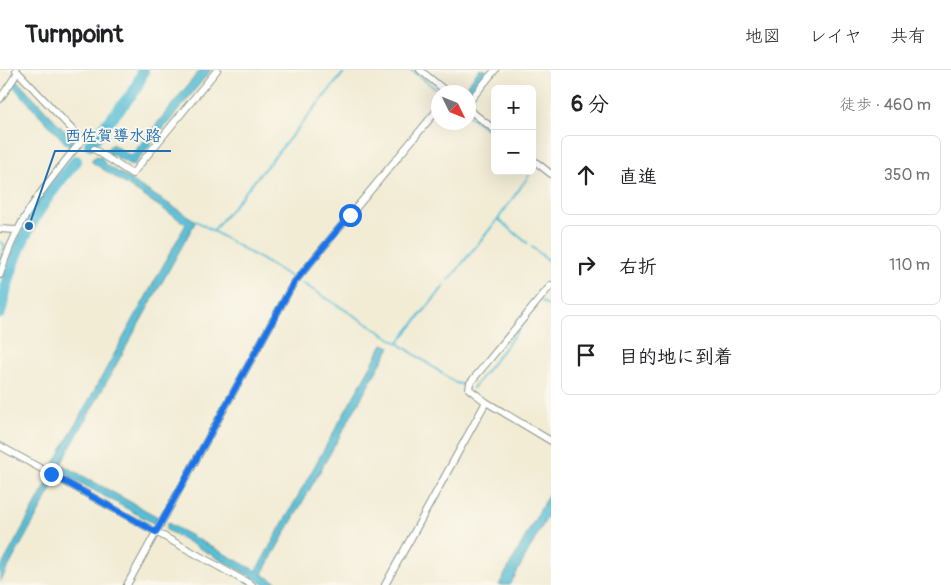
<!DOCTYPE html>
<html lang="ja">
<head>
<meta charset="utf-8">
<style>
	:root { --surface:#fff; --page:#f2f2f2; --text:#202124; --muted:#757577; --line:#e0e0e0 }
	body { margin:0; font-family:Pangolin,"Klee One",sans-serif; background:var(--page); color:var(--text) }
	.controls { position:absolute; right:15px; top:15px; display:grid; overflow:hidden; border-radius:8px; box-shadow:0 5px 20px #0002 }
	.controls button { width:45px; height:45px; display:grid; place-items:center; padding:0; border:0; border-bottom:1px solid var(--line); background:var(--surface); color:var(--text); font:25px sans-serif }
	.compass { position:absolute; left:431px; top:15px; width:45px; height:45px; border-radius:50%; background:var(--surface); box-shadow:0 5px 20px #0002; rotate:133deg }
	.stop { position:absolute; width:15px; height:15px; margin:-11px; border:4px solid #1a73e8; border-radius:50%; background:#fff }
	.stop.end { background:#1a73e8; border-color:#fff; box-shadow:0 1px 5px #0008 }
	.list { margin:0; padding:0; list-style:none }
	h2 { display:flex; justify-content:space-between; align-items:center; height:65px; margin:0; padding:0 20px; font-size:21px }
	h2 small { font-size:16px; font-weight:400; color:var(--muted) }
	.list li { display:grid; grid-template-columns:32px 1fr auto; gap:15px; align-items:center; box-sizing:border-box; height:80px; margin:0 10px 10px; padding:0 10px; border:1px solid var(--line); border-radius:8px }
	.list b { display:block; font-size:19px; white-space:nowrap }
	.list em { font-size:16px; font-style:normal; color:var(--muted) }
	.icon { flex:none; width:28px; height:28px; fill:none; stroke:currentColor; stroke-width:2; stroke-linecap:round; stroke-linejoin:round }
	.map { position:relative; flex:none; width:551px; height:515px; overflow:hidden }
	header { display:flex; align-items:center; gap:30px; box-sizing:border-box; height:70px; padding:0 25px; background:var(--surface); border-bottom:1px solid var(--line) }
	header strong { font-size:24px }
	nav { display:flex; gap:28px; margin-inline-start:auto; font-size:18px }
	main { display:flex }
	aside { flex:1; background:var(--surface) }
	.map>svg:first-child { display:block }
	.water { fill:#58bdd5; stroke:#3c7d84 }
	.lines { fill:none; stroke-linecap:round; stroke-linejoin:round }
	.stream { stroke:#58bdd5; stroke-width:2 }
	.river { stroke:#58bdd5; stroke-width:12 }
	.street-casing { stroke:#889484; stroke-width:8 }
	.street { stroke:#fff; stroke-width:6 }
	.route { stroke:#1a73e8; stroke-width:6 }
	.leader { fill:none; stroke:#1f6fb2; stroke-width:2 }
	.callout-dot { fill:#1f6fb2; stroke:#fbf7ec; stroke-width:2 }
	.callout-label { font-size:16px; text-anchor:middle; font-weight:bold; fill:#1f6fb2; stroke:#fbf7ec; stroke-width:4; stroke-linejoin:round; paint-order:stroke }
</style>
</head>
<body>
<header>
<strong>Turnpoint</strong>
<nav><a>地図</a><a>レイヤ</a><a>共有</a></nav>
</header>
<main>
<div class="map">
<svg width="551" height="515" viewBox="0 0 551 515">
	<rect width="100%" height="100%" fill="#fbf7ec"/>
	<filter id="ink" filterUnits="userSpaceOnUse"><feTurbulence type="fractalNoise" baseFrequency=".02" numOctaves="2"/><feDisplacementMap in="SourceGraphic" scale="10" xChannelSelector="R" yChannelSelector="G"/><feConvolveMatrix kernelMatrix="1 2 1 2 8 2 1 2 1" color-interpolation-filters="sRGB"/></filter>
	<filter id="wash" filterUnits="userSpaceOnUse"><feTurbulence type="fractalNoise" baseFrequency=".0096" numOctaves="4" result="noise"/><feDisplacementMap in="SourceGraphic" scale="20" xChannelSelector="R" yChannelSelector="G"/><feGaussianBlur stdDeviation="1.12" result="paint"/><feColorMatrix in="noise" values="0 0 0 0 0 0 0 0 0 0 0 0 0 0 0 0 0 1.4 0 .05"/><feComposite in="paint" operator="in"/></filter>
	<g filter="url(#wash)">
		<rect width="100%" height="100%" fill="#f2ecd5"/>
		<path class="water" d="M 200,0 L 211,0 L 133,96 L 105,81 L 112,74 L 131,86 Z
			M 479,0 L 487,0 L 469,24 L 462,22 Z
			M 17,10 L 74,71 L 69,77 L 13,16 Z
			M 97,86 L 99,88 L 101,86 L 105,94 L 196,151 L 61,394 L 158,447 L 155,454 L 59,401 L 58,403 L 51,399 L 186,154 L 92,92 L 92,89 Z
			M 383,274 L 390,277 L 262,504 L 281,515 L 266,515 L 165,459 L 168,453 L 256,501 Z
			M 49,410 L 55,413 L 0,512 L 0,499 Z
			M 551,420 L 551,440 L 510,515 L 499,515 Z"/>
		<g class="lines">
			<path class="stream" d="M 411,0 L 440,22
				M 468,45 L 491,62
				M 196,151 L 291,207
				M 213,161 L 346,0
				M 0,172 L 5,175 L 0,189
				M 527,173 L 498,149 L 535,97 L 532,95
				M 532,177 L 551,193
				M 449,210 L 498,149
				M 302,213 L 398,273 L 456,313 L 464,315
				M 541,231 L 551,237
				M 398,273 L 445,215
				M 473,318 L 527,249"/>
			<path class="river" d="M 90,74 L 135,20 L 143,2 L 142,0
				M 0,243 C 13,180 34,139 76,91"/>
		</g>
	</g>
	<g filter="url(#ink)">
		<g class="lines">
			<defs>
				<path id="street" d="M 420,0 L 447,22
					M 0,29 L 18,2
					M 468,33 L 495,0
					M 468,39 L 495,60
					M 94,79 L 132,104 L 217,0
					M 532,89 L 551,104
					M 0,159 L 16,160
					M 0,205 C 17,147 46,115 82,70 L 16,0
					M 486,332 L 469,319 L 470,313 L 551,215
					M 0,376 L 252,515
					M 127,515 L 293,214 L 438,39
					M 385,515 L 486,332 L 551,371"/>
			</defs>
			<use href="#street" class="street-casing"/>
			<use href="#street" class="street"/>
		</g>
	</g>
	<g class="lines" filter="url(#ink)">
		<path class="route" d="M 51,404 L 156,462 L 293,214 L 350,145"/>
	</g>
	<path class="leader" d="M29 156L55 81H171"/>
	<circle class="callout-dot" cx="29" cy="156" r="5"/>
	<g class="callout-label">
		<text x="113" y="71">西佐賀導水路</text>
	</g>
</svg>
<div class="controls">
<button>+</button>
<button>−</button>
</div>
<svg class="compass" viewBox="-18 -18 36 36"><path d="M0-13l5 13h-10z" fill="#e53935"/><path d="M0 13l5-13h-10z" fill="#757577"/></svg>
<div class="stop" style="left:350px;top:145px"></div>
<div class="stop end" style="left:51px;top:404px"></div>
</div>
<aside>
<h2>6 分<small>徒歩 · 460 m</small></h2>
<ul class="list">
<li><svg class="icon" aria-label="ahead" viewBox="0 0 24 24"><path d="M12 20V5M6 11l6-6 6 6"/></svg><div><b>直進</b></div><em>350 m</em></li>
<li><svg class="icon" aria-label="right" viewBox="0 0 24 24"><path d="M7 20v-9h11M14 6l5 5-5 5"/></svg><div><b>右折</b></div><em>110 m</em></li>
<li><svg class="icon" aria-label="arrive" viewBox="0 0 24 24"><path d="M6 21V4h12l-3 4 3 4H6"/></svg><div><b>目的地に到着</b></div></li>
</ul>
</aside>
</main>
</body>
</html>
